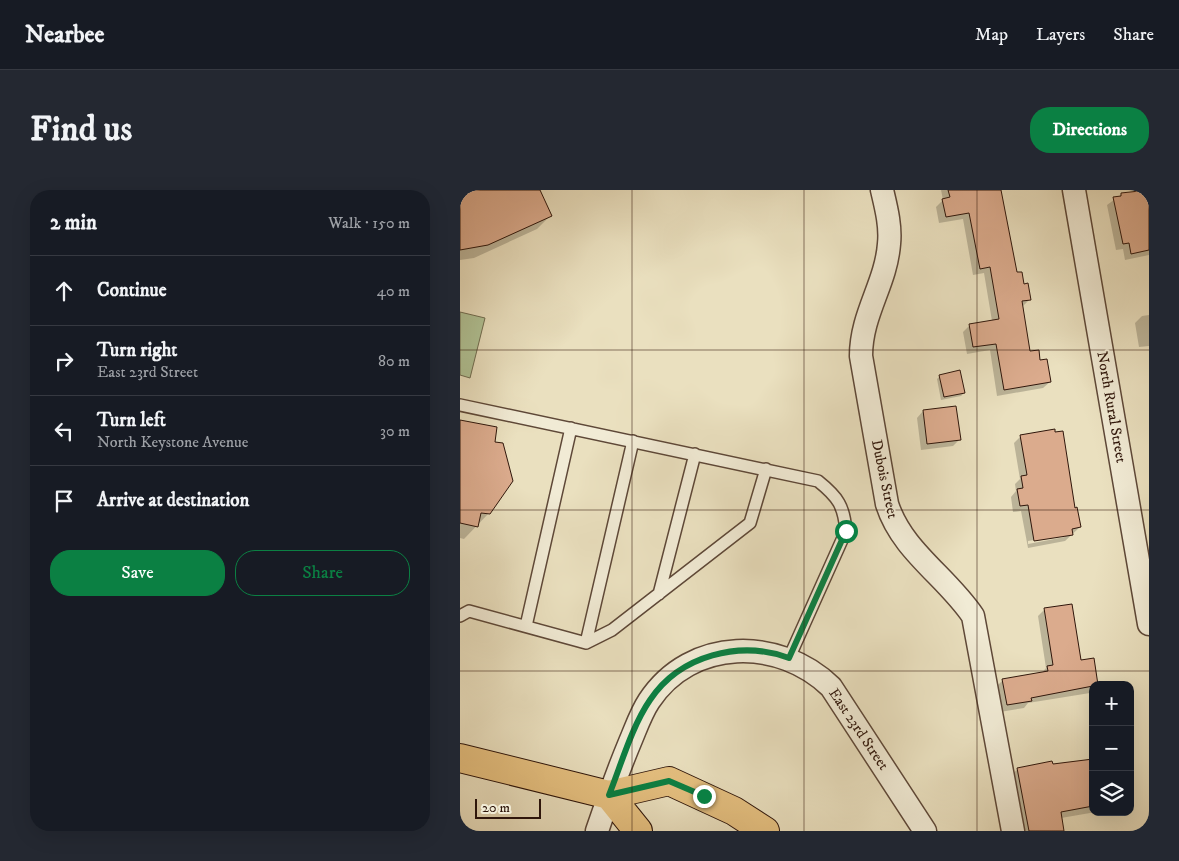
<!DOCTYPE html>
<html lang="en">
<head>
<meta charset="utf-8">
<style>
	:root { --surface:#171b24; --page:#242831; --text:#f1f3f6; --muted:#9ea1a6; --line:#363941; --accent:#0b8043 }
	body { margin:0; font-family:"IM FELL DW Pica",serif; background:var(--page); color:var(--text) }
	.controls { position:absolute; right:15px; bottom:15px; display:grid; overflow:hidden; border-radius:10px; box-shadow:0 5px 20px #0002 }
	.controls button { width:45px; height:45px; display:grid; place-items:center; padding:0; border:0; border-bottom:1px solid var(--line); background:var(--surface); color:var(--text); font:25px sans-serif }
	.scale { position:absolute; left:15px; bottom:12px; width:66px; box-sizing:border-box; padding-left:5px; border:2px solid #2f160b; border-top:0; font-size:14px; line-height:18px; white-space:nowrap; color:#2f160b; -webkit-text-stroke:4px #f1ebd5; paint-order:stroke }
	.stop { position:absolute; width:15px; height:15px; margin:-11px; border:4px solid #0b8043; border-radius:50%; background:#fff }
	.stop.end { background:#0b8043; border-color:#fff; box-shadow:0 1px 5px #0008 }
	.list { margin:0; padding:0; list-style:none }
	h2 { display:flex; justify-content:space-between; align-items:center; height:65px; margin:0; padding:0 20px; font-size:21px }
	h2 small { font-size:16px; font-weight:400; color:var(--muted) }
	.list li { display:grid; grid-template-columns:32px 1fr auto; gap:15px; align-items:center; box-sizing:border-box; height:70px; padding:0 20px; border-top:1px solid var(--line) }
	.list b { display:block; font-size:19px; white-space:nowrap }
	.list p { margin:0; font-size:16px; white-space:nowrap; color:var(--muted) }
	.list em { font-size:16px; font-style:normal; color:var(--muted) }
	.actions { display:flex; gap:10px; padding:15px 20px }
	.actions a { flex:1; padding:11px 0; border:1px solid var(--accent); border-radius:20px; text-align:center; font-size:18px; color:var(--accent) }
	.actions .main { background:var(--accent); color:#fff }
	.icon { flex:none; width:28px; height:28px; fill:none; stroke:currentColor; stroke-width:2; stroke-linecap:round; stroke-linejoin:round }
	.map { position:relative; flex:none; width:689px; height:641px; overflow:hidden; border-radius:20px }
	header { display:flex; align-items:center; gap:30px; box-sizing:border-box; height:70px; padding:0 25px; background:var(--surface); border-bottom:1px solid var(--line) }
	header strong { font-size:24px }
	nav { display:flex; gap:28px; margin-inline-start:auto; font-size:18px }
	.intro { display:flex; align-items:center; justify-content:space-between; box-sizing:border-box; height:120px; padding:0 30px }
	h1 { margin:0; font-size:35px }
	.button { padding:12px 22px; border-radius:20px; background:var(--accent); color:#fff; font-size:18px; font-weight:700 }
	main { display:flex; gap:30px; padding:0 30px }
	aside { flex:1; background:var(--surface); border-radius:20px; box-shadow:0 5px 20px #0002 }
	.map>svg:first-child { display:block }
	.green { fill:#b1c396; stroke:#706c50 }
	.shadow { fill:#0003; fill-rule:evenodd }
	.building { fill:#dbab8d; stroke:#2f160b }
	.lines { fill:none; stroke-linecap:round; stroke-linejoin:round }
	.service-casing { stroke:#5e4838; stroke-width:14 }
	.minor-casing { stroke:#5e4838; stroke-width:25 }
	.primary-casing { stroke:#2f160b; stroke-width:30 }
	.service { stroke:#f1ebd5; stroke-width:11 }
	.minor { stroke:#f1ebd5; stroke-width:22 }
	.primary { stroke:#e5c080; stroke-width:28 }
	.route { stroke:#0b8043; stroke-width:6 }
	.grid { fill:none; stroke:#2f160b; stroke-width:1; stroke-opacity:0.55 }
	.labels { text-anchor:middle; stroke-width:4; stroke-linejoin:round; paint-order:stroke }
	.street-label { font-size:15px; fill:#2f160b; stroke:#f1ebd5 }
</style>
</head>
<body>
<header>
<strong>Nearbee</strong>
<nav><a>Map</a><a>Layers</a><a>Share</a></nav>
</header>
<div class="intro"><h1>Find us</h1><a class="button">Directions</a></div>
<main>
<aside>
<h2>2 min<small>Walk · 150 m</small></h2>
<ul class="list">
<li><svg class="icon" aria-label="ahead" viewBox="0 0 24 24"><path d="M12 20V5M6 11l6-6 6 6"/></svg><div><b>Continue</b></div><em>40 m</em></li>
<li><svg class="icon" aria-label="right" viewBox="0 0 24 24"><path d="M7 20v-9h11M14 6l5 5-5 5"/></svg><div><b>Turn right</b><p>East 23rd Street</p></div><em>80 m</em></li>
<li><svg class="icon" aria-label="left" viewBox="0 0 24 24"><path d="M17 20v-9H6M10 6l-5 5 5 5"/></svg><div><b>Turn left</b><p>North Keystone Avenue</p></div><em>30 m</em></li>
<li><svg class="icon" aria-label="arrive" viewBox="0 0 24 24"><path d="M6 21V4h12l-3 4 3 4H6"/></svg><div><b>Arrive at destination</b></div></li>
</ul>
<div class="actions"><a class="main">Save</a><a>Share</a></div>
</aside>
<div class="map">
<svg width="689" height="641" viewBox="0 0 689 641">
	<rect width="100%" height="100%" fill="#eae0bf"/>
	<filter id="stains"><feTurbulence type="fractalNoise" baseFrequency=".004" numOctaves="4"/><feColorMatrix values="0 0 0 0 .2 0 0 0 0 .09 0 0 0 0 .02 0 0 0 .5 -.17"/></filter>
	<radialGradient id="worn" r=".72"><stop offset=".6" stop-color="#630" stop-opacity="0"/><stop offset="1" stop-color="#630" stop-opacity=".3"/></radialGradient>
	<path class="green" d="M 0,122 L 25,128 L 10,188 L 0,185 Z"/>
	<path class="shadow" d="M 0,0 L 79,0 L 90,26 L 77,39 L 14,68 L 0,70 Z
		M 481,0 L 541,0 L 556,84 L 570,109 L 563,116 L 569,163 L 579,171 L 590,192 L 583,198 L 537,206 L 530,160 L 507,164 L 503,142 L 510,135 L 532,131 L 524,83 L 513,85 L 503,29 L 479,33 L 476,17 L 483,10 Z
		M 689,1 L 689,65 L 665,70 L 663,59 L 656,60 L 647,15 L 662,4 Z
		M 689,125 L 689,156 L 679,157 L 675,133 L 682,126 Z
		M 480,186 L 504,203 L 501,206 L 481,210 L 477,189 Z
		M 463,221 L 500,249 L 493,256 L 461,260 L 457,228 Z
		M 0,231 L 29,323 L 4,349 L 0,348 Z
		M 561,246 L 614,319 L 620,337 L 605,351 L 568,358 L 561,321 L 553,322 L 551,307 L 556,301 L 555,294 L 560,289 L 554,253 ZM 605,345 L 605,347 L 568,354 L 568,351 Z
		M 585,419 L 620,472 L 633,495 L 633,500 L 630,503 L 568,513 L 564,518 L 540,522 L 536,497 L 543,490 L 581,484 L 586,478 L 578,426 Z
		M 633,569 L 633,622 L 636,622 L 601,628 L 603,641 L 559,641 L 549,587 L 558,579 Z"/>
	<path class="building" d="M 0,0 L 80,0 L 92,26 L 28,55 L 0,60 Z
		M 488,0 L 541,0 L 557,82 L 562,82 L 564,94 L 568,93 L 571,110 L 562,111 L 570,161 L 579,160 L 580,170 L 587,169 L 591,192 L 544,200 L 536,154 L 513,157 L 509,134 L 539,129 L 530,77 L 520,79 L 509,23 L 486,27 L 482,9 L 490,7 Z
		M 689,0 L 689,60 L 671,64 L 669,53 L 663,54 L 653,7 L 661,6 L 661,3 Z
		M 500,180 L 505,203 L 484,207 L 479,185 Z
		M 496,216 L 501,250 L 467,254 L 463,220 Z
		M 0,230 L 37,237 L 35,252 L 43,253 L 53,291 L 30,324 L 21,323 L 18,337 L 0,333 Z
		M 595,239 L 595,242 L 603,241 L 615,318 L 617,317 L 621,337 L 612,339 L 613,345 L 574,351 L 568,315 L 560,316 L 557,299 L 563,298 L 561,286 L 567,285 L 560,245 Z
		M 612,414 L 621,470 L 634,468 L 638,495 L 571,508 L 572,511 L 547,515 L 542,489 L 588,481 L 587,476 L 593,475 L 584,418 Z
		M 633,569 L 633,616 L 601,622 L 604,641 L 569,641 L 557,578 L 592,571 L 593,574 Z"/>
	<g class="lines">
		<defs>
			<path id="service" d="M 0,215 L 358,291 C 378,307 384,316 386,341 L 329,468
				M 199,404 L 235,264
				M 0,426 L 9,421 L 126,453 L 152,440 L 290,333 L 306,279
				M 66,436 L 111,238
				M 126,453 L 173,251"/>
			<path id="minor" d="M 422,0 C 426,17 431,36 429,54 C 426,94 401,124 401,166 L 427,314 C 442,361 486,386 513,426 L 553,641
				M 614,0 L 689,434
				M 137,641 C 147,611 158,581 170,552 C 176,538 181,523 189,511 C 231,447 320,447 371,497 L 465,641"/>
			<path id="primary" d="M 0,568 L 149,605 L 209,591 L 274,621 L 305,641
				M 149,605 L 178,641"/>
		</defs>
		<use href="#service" class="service-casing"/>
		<use href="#minor" class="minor-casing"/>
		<use href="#primary" class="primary-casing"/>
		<use href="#service" class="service"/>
		<use href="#minor" class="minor"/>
		<use href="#primary" class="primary"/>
	</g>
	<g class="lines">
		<path class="route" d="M 244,606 L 209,591 L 149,605 C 161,575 172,536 190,510 C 220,465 280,450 329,468 L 386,341"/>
	</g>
	<path class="grid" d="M 172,0 L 172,641M 344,0 L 344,641M 517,0 L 517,641M 0,160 L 689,160M 0,320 L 689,320M 0,481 L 689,481"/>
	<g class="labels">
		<g class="street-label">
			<text transform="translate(652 217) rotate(80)" y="5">North Rural Street</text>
			<text transform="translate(425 289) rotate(78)" y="5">Dubois Street</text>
			<text transform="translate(399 539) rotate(56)" y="5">East 23rd Street</text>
		</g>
	</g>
	<rect width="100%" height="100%" filter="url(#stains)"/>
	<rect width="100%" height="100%" fill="url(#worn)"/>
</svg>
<div class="controls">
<button>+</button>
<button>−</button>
<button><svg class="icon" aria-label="layers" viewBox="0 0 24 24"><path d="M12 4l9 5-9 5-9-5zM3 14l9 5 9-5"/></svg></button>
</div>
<div class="scale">20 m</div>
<div class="stop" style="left:386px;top:341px"></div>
<div class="stop end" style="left:244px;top:606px"></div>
</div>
</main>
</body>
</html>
